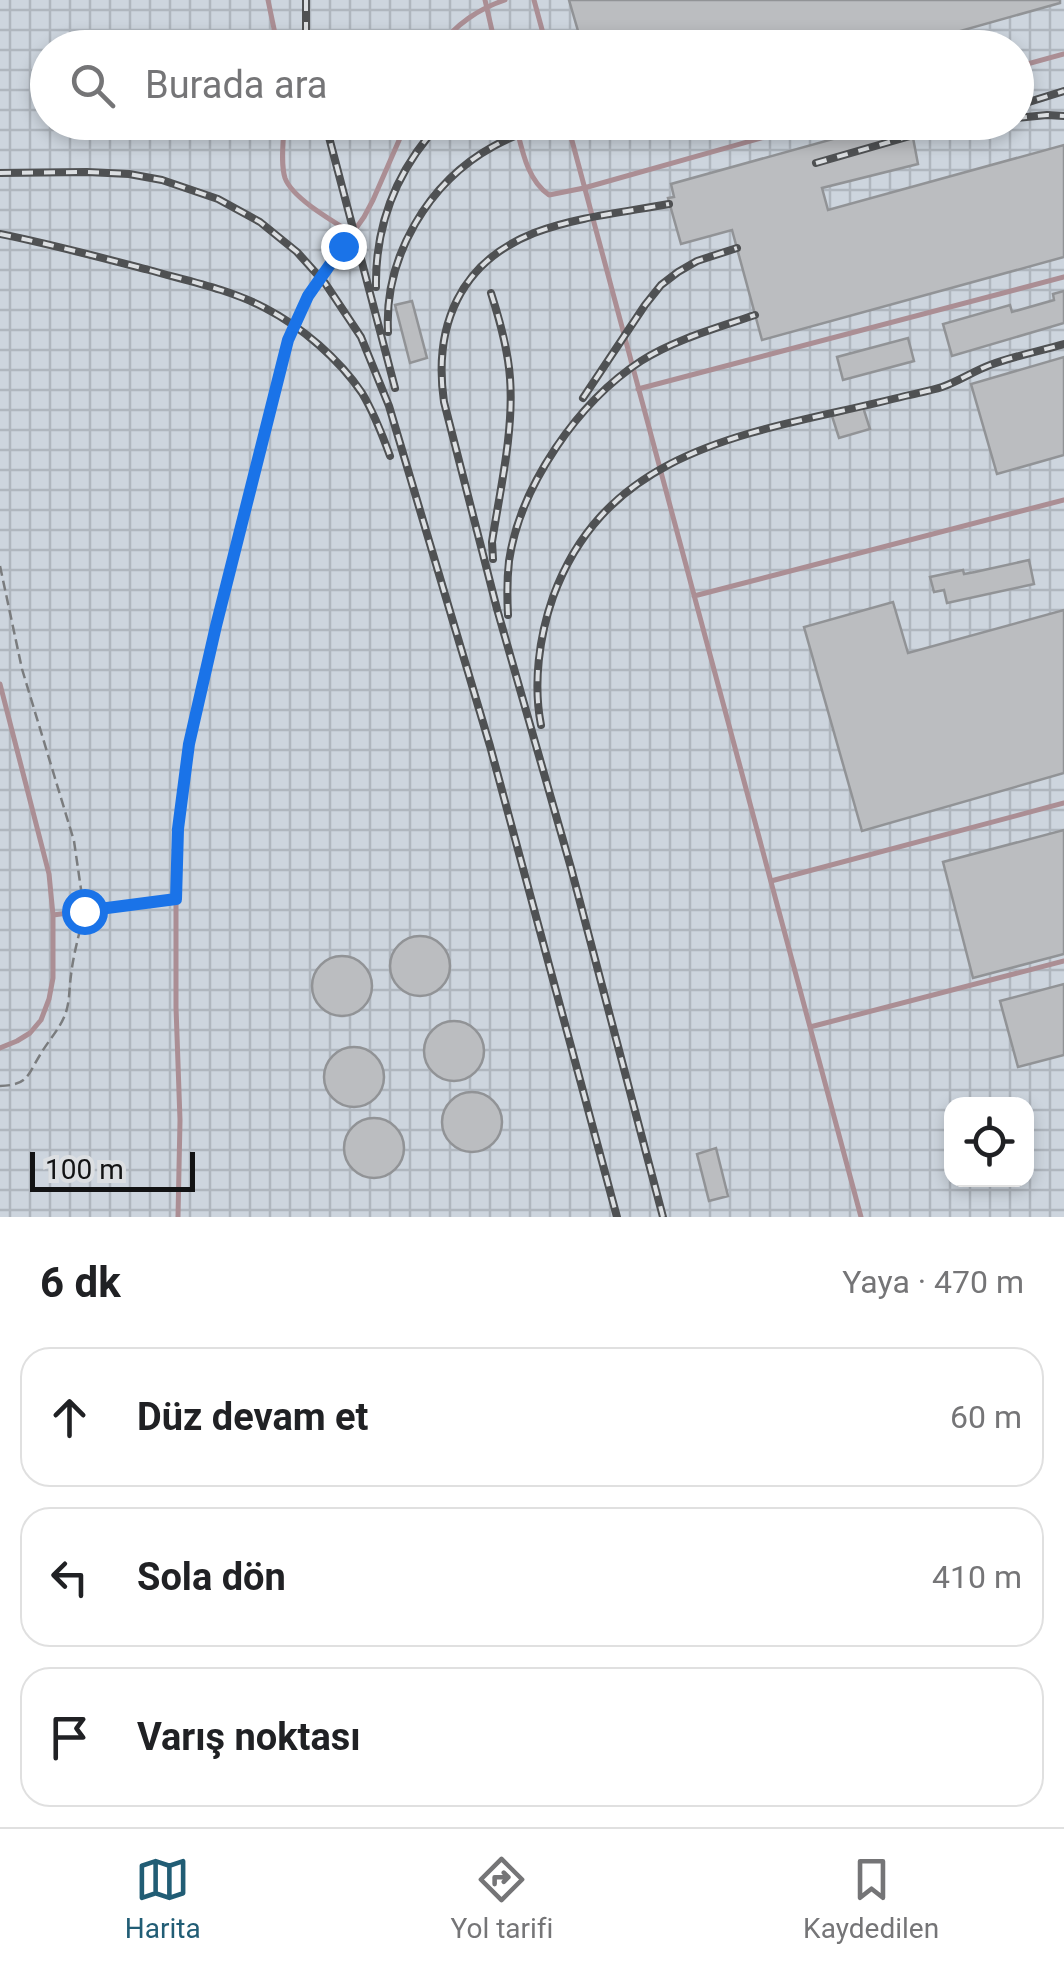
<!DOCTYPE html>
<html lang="tr">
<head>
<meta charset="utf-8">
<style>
	:root { --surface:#fff; --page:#f2f2f2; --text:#202124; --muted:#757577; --line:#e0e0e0; --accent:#215d75 }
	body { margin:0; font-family:Roboto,sans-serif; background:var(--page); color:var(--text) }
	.controls { position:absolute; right:30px; bottom:30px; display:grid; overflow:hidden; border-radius:20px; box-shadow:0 5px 15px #0003 }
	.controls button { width:90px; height:90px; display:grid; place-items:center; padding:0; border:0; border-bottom:2px solid var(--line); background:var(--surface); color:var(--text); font:50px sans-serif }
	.scale { position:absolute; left:30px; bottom:25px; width:165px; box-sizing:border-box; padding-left:10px; border:5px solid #121314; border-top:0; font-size:28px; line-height:35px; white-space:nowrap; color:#121314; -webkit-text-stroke:8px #dcdfe2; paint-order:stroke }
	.stop { position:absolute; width:30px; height:30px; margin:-22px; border:8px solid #1a73e8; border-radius:50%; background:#fff }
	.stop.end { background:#1a73e8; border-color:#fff; box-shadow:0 2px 10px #0008 }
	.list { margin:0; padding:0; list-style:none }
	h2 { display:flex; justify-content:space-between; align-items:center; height:130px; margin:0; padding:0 40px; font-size:42px }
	h2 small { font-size:32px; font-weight:400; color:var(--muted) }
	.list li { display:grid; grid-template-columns:65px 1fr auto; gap:30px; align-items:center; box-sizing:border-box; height:140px; margin:0 20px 20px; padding:0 20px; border:2px solid var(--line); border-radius:30px }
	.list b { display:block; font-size:38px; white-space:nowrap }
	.list em { font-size:32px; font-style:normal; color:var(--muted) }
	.icon { flex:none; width:55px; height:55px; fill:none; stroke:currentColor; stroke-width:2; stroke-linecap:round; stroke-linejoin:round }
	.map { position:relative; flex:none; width:1064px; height:1217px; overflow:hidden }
	.search { position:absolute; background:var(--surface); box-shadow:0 5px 15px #0003; left:30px; right:30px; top:30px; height:110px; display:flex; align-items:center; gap:25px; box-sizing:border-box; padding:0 35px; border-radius:55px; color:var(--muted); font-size:38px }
	.sheet { height:610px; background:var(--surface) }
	nav { display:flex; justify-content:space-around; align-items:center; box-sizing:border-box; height:140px; border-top:2px solid var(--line); background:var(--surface); font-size:28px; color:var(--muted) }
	nav a { display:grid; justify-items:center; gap:5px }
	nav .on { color:var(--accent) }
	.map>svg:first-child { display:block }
	.industrial { fill:url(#industrial-grid); fill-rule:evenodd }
	.building { fill:#bbbdc0; stroke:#919396; stroke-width:2.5 }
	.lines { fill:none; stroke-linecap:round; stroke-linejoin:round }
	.path { stroke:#7a7c7e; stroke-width:2.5; stroke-dasharray:10 5; stroke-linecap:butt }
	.lane { stroke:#ab8e94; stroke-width:5 }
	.rail-casing { stroke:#4f5153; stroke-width:8 }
	.rail { stroke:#dcdfe2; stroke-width:4; stroke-dasharray:11; stroke-linecap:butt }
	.route { stroke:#1a73e8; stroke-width:12 }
</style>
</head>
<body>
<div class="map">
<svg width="1064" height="1217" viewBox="0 0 1064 1217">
	<defs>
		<pattern id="industrial-grid" width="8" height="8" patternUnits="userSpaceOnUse" patternTransform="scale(2.5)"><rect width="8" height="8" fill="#cdd5de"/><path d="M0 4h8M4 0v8" fill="none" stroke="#afb6be"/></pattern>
	</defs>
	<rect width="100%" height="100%" fill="#dcdfe2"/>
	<path class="industrial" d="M 0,0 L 1064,0 L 1064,1217 L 0,1217 ZM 48,48 L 1016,48 L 1016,122 L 48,122 ZM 952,1104 L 1026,1104 L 1026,1180 L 952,1180 Z"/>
	<path class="building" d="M 569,0 L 1060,0 L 1060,3 L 900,48 L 583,48 Z
		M 894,122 L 910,122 L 918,164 L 822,188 L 828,210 L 1064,145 L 1064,257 L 762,340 L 732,230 L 681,244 L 668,198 L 674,197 L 671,184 Z
		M 1064,291 L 1064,323 L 952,356 L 943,324 L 1010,305 L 1012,312 L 1054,300 L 1053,294 Z
		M 412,301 L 427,358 L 410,363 L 395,305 Z
		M 908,338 L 914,361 L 843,380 L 837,357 Z
		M 1064,357 L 1064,455 L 997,474 L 971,384 Z
		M 863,407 L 870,429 L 839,438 L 832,416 Z
		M 1029,560 L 1034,584 L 947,603 L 944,590 L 934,592 L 930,577 L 963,570 L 964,574 L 975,572 Z
		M 893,602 L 908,653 L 1064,610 L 1064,773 L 862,831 L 804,627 Z
		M 1064,830 L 1064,954 L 973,978 L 943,862 Z
		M390 966a30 30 0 1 1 60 0a30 30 0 1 1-60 0Z
		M312 986a30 30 0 1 1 60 0a30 30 0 1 1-60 0Z
		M 1064,984 L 1064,1055 L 1018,1067 L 1000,1001 Z
		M424 1051a30 30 0 1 1 60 0a30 30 0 1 1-60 0Z
		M324 1077a30 30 0 1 1 60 0a30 30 0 1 1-60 0Z
		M442 1122a30 30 0 1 1 60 0a30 30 0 1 1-60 0Z
		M344 1148a30 30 0 1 1 60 0a30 30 0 1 1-60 0Z
		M 716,1148 L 728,1196 L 709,1201 L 697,1154 Z"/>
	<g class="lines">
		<path class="path" d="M 0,566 L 22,669 L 74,841 L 83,903
			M 0,1086 C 28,1085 27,1076 40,1055 C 48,1041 59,1030 65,1015 C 70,1002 69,989 71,975 C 73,957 78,939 82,921"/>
		<path class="lane" d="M 268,0 L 278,48
			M 485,0 L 496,48
			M 534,0 L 547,48
			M 440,48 C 453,25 481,8 505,0
			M 1016,67 L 1064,54
			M 284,122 C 284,139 280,162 285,178 C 292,198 334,222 352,233
			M 515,122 C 522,148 526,179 549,195 L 584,188 L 818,122
			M 567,122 L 861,1217
			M 638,389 L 1064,277
			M 694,596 L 1064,500
			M 0,684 L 49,874 L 53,915 L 53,978 L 49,999 L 41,1020 L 30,1033 L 17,1041 L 0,1048
			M 771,881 L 1064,803
			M 53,915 L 176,899
			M 810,1027 L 1064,961
			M 178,1217 L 180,1120 L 176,1007 L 176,899 L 178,829 L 182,784 L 189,744 L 216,625 L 288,340 L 308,296 L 364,217 L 373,200 L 407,122"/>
		<defs>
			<path id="rail" d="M 306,0 L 306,48
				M 1016,106 L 1064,91
				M 1016,118 L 1047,115 L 1064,116
				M 325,122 L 395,388
				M 816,163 L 959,122
				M 0,173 L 87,172 L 129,174 L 162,180 L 218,199 L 260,222 L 297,252 L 325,283 L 361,337 L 389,406 L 490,746 L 617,1217
				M 0,234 C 50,244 99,257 149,270 C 188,281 229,289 265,308 C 302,327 339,359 362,393 C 374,413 382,434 390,456
				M 376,287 C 375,224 398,168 441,122
				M 491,293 C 500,321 508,349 510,378 C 514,431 500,490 492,542 L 493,559
				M 388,332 C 384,257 428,182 494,146 C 515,134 537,128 560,122
				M 583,398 L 645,305 L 661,285 L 678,272 L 697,261 L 737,248
				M 508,615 C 507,597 507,579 509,561 C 520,486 578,402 641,361 C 676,339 717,328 755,315
				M 541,725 C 533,684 539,637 553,597 C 610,440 765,432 905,396 C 917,393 930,391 942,387 C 959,381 974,371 990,365 C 1014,356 1040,351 1064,344
				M 663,1217 L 571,868 L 497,609 L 444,402 C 433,326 460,262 534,233 C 576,217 625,212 669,204"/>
		</defs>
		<use href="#rail" class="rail-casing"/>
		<use href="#rail" class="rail"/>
	</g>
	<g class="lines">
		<path class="route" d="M 84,911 L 176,899 L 178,829 L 189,744 L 216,626 L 288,340 L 308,296 L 343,246"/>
	</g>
</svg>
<div class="controls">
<button><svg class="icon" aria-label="locate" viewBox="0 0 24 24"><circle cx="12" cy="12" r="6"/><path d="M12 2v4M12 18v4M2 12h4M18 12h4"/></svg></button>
</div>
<div class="scale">100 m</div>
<div class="stop" style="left:84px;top:911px"></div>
<div class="stop end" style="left:343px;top:246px"></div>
<div class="search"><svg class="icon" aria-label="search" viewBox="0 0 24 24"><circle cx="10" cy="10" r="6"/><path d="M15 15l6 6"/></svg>Burada ara</div>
</div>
<section class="sheet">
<h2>6 dk<small>Yaya · 470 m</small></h2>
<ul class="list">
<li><svg class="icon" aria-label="ahead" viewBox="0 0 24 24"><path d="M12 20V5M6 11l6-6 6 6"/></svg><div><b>Düz devam et</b></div><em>60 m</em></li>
<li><svg class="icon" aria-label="left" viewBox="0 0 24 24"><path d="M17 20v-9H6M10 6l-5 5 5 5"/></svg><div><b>Sola dön</b></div><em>410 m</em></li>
<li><svg class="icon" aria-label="arrive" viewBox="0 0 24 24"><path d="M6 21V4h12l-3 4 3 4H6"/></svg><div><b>Varış noktası</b></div></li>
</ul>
</section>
<nav>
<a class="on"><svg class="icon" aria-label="map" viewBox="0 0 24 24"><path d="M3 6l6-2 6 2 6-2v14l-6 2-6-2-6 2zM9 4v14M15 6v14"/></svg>Harita</a>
<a><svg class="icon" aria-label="directions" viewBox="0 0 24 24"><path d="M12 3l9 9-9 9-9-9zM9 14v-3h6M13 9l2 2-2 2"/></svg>Yol tarifi</a>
<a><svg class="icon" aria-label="saved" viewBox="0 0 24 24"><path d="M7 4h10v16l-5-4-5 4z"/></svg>Kaydedilen</a>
</nav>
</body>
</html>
